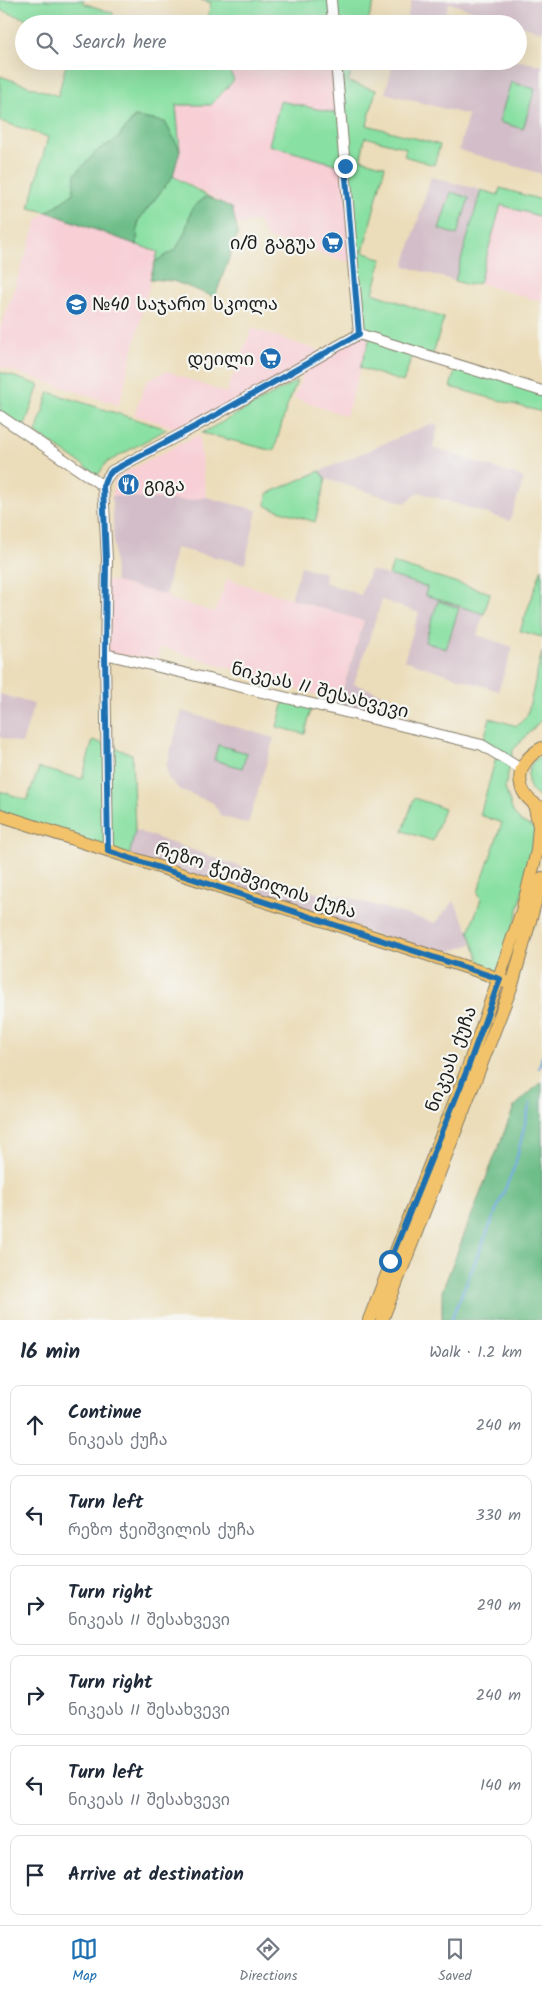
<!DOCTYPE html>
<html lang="en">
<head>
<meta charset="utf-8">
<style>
	:root { --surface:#fff; --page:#f2f2f3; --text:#1f2937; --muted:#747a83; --line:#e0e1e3; --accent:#1f6fb2 }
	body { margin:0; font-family:Kalam,"Noto Sans Georgian",sans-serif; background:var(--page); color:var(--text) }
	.stop { position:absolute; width:15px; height:15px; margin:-11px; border:4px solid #1f6fb2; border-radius:50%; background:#fff }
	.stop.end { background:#1f6fb2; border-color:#fff; box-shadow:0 1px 5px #0008 }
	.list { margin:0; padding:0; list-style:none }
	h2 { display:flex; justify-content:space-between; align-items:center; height:65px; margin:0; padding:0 20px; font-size:21px }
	h2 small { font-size:16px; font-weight:400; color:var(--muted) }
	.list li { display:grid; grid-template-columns:32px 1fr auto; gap:15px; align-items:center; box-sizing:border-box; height:80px; margin:0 10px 10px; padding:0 10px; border:1px solid var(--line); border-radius:10px }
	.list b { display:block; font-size:19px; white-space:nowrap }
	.list p { margin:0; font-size:16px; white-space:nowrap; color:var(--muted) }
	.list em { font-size:16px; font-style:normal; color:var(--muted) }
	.icon { flex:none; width:28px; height:28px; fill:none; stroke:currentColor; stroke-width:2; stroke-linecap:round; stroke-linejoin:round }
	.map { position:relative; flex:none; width:542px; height:1320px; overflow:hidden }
	.search { position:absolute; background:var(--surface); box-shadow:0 5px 20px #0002; left:15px; right:15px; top:15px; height:55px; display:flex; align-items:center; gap:12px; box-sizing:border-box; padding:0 18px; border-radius:28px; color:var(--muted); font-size:19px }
	.sheet { height:605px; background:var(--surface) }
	nav { display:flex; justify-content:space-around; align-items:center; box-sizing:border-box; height:70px; border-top:1px solid var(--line); background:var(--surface); font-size:14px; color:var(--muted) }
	nav a { display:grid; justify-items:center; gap:2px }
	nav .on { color:var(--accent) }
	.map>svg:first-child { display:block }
	.built { fill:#f7cfd5 }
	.industrial { fill:#d2bdc8 }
	.green { fill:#89e0a3; stroke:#527e60 }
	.forest { fill:#6ebe89; stroke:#456d52 }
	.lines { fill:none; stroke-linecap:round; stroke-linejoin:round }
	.stream { stroke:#68a6da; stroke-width:2.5 }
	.minor-casing { stroke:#847c6a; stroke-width:12 }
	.major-casing { stroke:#847c6a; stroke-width:14 }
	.minor { stroke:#fff; stroke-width:10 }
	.major { stroke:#f2c36a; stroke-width:12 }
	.route { stroke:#1f6fb2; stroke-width:6 }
	.labels { text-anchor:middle; stroke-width:4.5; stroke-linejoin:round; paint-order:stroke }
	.poi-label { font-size:18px; fill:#1c1c1c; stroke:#f6f6f2; text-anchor:end }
	.street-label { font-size:18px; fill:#1c1c1c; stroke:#f6f6f2 }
</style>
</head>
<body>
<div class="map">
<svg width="542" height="1320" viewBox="0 0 542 1320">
	<rect width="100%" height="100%" fill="#f6f6f2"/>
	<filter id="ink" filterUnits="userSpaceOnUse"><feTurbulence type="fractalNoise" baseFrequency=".02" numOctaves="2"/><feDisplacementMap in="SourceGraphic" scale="10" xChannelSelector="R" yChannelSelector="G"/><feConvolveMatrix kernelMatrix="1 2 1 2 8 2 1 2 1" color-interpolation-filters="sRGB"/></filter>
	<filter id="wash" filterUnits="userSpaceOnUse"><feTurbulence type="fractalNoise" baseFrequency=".0096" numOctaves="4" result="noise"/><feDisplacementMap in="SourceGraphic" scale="20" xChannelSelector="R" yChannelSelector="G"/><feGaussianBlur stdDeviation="1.12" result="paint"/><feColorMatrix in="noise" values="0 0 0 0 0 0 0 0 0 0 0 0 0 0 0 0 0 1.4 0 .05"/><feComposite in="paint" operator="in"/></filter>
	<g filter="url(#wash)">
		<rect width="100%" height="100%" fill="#ebddb9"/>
		<path class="built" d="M 225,61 L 322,61 L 337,64 L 341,114 L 269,144 L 345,166 L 353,263 L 267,238 L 258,221 L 236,225 L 232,208 L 173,176 L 180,150 L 176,105 L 211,105 L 234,80 Z
			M 501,205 L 542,217 L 542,302 L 479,283 Z
			M 47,212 L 158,252 L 119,405 L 0,367 L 0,329 L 38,219 Z
			M 252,328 L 326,353 L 359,334 L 370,338 L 346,416 L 294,398 L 307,364 L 185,431 L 134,415 L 147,380 L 167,371 L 226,393 Z
			M 199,434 L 206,497 L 187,501 L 112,496 L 114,482 L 120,475 Z
			M 227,579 L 364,621 L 339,702 L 161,647 L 157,658 L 105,654 L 106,580 L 166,595 L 172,600 L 215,612 Z"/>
		<path class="industrial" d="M 412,0 L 542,0 L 542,32 L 449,3 L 442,24 L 405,24 Z
			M 394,61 L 518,61 L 542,65 L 542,174 L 459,150 L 468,115 L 385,93 Z
			M 431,177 L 481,190 L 455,281 L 404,266 Z
			M 430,424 L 438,425 L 433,448 L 524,478 L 510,521 L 419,492 L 405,503 L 326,479 L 320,471 Z
			M 112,496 L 187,501 L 206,497 L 257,510 L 245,564 L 175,548 L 166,595 L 115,582 Z
			M 301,566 L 325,573 L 324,582 L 361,595 L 370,570 L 427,587 L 425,595 L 484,614 L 477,635 L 513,647 L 498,691 L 404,660 L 419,613 L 382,600 L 354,684 L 391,697 L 383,721 L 334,710 L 339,702 L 364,621 L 291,599 Z
			M 0,694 L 34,704 L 22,744 L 0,737 Z
			M 182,711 L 274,738 L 248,824 L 221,816 L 213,803 L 179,789 L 168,778 L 166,766 Z
			M 135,830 L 316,893 L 343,896 L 435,923 L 454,901 L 469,931 L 472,944 L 440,955 L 129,857 Z"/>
		<path class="green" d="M 0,0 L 84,0 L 83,3 L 113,13 L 112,24 L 41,24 L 0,10 Z
			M 201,0 L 375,0 L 367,24 L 206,24 L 211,3 Z
			M 67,61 L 225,61 L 234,80 L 211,105 L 176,105 L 180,150 L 165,122 L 134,117 L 116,140 L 98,150 L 73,194 L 47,212 L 29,208 L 48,137 L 0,121 L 0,76 L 58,96 Z
			M 322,61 L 355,61 L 348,82 L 376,90 L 367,125 L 440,145 L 434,165 L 404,156 L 406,148 L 365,137 L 361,159 L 385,166 L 363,252 L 382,259 L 373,293 L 444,318 L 432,357 L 414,351 L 403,382 L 360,368 L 370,338 L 359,334 L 345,167 L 269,145 L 280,101 L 340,114 L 337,64 Z
			M 511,82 L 535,89 L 523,129 L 499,122 Z
			M 173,176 L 207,196 L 192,208 L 185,232 L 176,249 L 155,262 L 158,252 L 137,245 L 138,221 Z
			M 500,188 L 542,200 L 542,217 L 501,205 L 479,283 L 468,285 L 455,281 L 481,190 L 498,195 Z
			M 451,192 L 469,198 L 457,235 L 439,229 Z
			M 457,364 L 542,391 L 542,412 L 450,387 Z
			M 0,372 L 39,385 L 24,428 L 0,411 Z
			M 297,381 L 286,409 L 274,451 L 202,433 Z
			M 49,392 L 167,429 L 106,463 L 98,475 L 36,433 Z
			M 320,471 L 326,479 L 315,522 L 266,506 L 267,494 Z
			M 393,563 L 490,593 L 484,614 L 425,595 L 427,587 L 389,575 Z
			M 542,568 L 542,637 L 520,631 Z
			M 438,601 L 459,608 L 446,649 L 425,642 Z
			M 542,652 L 542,719 L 513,750 L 505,788 L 513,812 L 520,821 L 539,830 L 500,979 L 484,973 L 469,932 L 481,899 L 478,892 L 502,823 L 480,815 L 497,754 L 482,745 L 490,718 L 517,726 L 527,716 Z
			M 285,698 L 312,705 L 305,734 L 277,727 Z
			M 93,740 L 132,754 L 135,830 L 129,857 L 0,815 L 0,791 L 27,800 L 39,768 L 82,779 Z
			M 218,745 L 247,753 L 242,768 L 214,760 Z
			M 542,755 L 542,799 C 523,790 523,764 542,755 Z
			M 414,798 L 444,808 L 433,841 L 403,831 Z"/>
		<path class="forest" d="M 135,117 L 165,122 L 180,150 L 173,176 L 138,221 L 137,245 L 47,212 L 73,194 L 75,174 L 98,150 L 116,140 Z
			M 207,196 L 232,208 L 238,233 L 215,297 L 173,281 L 150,279 L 155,262 L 176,249 L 185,232 L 192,208 Z
			M 542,1081 L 542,1320 L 442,1320 L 442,1291 L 514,1107 Z"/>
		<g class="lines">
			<path class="stream" d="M 539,1068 L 542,1057
				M 451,1320 L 515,1165 L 530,1103"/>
		</g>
	</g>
	<g filter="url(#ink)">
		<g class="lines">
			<defs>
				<path id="minor" d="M 331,0 L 333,24
					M 336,61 L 359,334
					M 0,416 L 103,486
					M 105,654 L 482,745 L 521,769
					M 108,851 L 105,654 L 107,559 L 103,486 L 106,479 L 112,471 L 198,425 L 359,334 L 542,391"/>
				<path id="major" d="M 542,748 C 514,762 512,794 542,808
					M 0,815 L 484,973 L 512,985
					M 369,1320 L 467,1070 L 522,911 L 537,851 L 539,826 L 534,804
					M 382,1320 L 512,985 L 542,878"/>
			</defs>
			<use href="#minor" class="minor-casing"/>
			<use href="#major" class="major-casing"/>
			<use href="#minor" class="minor"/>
			<use href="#major" class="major"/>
		</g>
	</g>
	<g class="lines" filter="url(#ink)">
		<path class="route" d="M 345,166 L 359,334 L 198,425 L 112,471 L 106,478 L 103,486 L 106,559 L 105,654 L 108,851 L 500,979 L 467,1070 L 390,1261"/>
	</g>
	<defs>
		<symbol id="supermarket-disc" viewBox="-11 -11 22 22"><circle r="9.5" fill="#1f6fb2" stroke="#f6f6f2"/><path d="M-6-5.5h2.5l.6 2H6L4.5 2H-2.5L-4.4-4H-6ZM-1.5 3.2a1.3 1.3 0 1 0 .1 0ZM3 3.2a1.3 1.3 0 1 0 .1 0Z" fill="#fff"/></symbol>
		<symbol id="school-disc" viewBox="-11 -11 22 22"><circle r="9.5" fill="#1f6fb2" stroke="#f6f6f2"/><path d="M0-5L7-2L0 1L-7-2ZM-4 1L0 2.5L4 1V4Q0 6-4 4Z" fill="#fff"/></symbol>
		<symbol id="restaurant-disc" viewBox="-11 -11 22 22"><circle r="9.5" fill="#1f6fb2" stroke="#f6f6f2"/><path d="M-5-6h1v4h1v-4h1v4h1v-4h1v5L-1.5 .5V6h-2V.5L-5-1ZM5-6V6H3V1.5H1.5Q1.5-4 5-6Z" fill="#fff"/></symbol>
	</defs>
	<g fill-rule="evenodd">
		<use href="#supermarket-disc" x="320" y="230" width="25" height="25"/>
		<use href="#school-disc" x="64" y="292" width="25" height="25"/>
		<use href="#supermarket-disc" x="258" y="346" width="25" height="25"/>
		<use href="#restaurant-disc" x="116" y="472" width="25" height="25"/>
	</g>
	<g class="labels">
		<g class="poi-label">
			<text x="316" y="249">ი/მ გაგუა</text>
			<text x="92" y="310" text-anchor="start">№40 საჯარო სკოლა</text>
			<text x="254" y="365">დეილი</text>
			<text x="144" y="491" text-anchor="start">გიგა</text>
		</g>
		<g class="street-label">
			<text transform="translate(320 690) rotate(14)" y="6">ნიკეას II შესახვევი</text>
			<text transform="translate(256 880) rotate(18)" y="6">რეზო ჭეიშვილის ქუჩა</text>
			<text transform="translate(451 1059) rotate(-69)" y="6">ნიკეას ქუჩა</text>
		</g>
	</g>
</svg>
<div class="stop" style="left:390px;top:1261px"></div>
<div class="stop end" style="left:345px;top:166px"></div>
<div class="search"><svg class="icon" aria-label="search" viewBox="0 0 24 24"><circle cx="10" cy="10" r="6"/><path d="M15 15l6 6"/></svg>Search here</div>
</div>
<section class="sheet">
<h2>16 min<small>Walk · 1.2 km</small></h2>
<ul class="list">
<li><svg class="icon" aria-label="ahead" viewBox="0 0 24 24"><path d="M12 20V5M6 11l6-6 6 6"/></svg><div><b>Continue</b><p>ნიკეას ქუჩა</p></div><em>240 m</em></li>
<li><svg class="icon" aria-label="left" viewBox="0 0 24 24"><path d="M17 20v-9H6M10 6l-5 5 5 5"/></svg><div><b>Turn left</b><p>რეზო ჭეიშვილის ქუჩა</p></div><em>330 m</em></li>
<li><svg class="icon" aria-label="right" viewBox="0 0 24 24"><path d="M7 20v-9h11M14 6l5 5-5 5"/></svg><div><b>Turn right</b><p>ნიკეას II შესახვევი</p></div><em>290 m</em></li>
<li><svg class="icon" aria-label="right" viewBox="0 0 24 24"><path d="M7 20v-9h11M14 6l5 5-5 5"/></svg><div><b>Turn right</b><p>ნიკეას II შესახვევი</p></div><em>240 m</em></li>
<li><svg class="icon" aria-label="left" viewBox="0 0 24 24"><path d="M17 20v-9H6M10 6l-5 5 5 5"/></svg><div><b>Turn left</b><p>ნიკეას II შესახვევი</p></div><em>140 m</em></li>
<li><svg class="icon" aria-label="arrive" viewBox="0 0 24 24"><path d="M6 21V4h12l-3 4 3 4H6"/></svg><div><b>Arrive at destination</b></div></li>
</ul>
</section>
<nav>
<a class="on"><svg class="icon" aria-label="map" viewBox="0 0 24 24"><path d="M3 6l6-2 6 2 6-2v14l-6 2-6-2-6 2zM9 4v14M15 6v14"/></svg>Map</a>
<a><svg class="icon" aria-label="directions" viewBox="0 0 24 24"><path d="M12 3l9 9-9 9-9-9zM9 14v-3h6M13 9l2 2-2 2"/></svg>Directions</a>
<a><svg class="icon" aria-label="saved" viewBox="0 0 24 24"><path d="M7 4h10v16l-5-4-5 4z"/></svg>Saved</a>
</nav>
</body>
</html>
